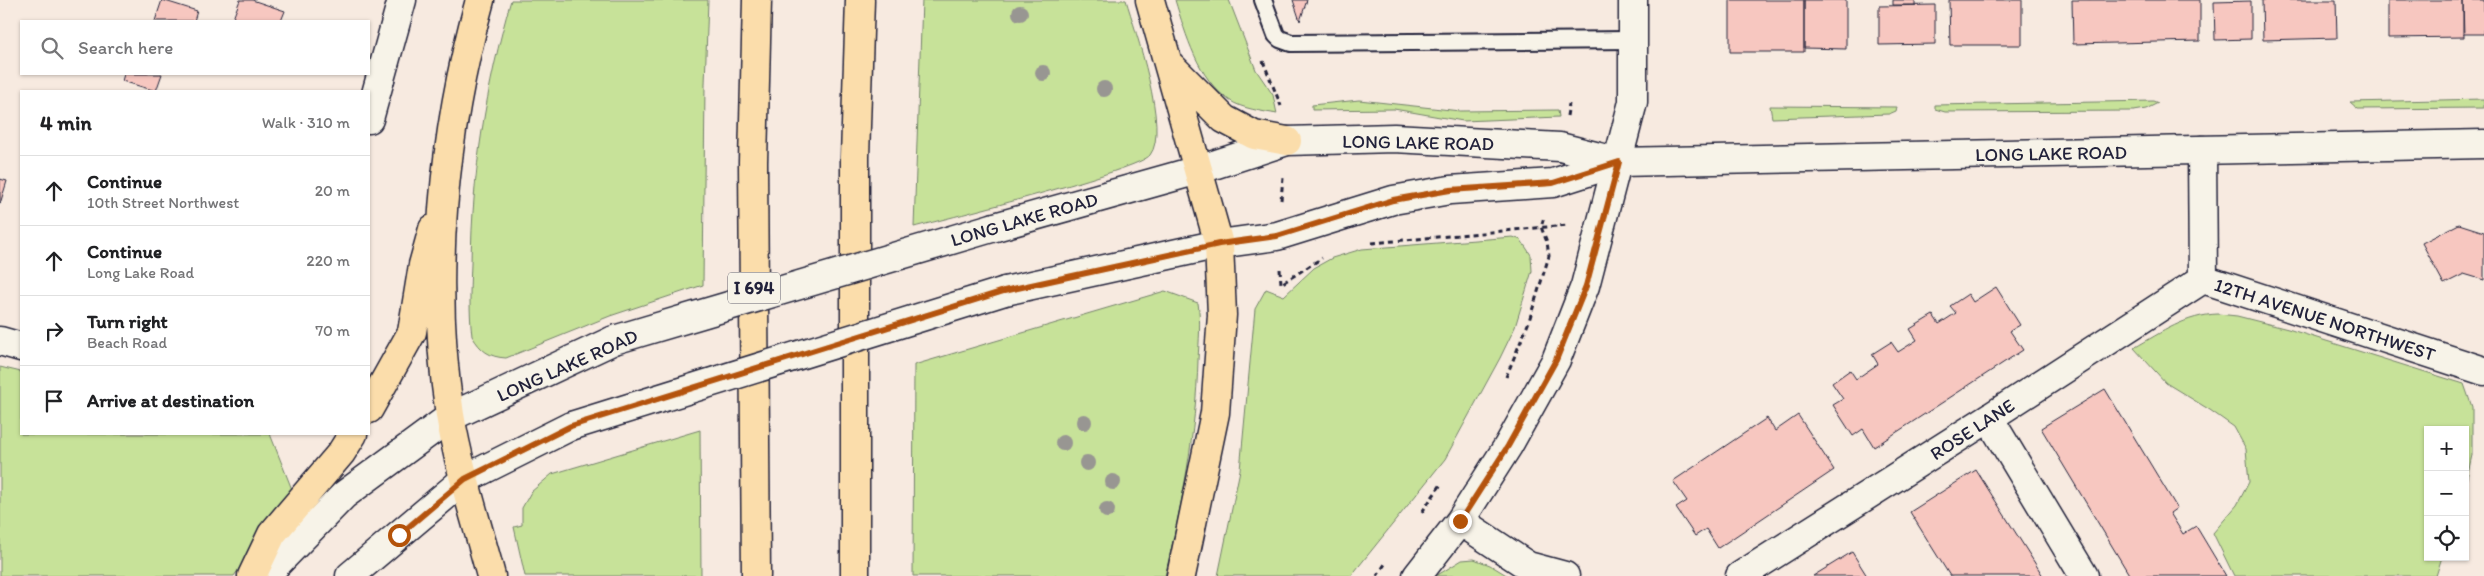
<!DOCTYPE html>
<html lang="en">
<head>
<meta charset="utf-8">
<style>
	:root { --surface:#fff; --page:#f6f6f6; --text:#202124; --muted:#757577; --line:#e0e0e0 }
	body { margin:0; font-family:Itim,sans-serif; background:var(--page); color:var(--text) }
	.controls { position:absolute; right:15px; bottom:15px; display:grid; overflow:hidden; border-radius:0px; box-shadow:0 1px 4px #0004 }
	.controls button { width:45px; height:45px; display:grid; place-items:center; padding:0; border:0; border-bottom:1px solid var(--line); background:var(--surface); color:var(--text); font:25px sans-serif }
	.stop { position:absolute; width:15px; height:15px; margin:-11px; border:4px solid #b45309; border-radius:50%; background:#fff }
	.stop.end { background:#b45309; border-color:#fff; box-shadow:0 1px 5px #0008 }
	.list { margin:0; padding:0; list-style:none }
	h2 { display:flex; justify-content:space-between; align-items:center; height:65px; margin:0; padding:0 20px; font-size:21px }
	h2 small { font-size:16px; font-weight:400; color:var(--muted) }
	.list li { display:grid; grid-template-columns:32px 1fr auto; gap:15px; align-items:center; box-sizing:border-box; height:70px; padding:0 20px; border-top:1px solid var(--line) }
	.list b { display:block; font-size:19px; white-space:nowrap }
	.list p { margin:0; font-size:16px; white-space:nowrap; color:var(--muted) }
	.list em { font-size:16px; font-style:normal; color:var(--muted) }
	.icon { flex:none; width:28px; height:28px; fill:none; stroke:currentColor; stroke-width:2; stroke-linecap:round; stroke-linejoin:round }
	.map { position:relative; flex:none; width:2484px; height:576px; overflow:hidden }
	.search { position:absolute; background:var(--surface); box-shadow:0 1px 4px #0004; left:20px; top:20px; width:350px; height:55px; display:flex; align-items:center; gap:12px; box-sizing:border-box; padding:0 18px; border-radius:0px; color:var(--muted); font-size:19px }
	.panel { position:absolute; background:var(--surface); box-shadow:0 1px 4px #0004; left:20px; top:90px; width:350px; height:345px; border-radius:0px }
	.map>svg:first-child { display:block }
	.green { fill:#c7e299; stroke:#74826a }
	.building { fill:#f7c7c0; stroke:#22223b }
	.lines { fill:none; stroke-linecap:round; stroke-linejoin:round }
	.lane-casing { stroke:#22223b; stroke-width:20 }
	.street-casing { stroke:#22223b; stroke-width:31 }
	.secondary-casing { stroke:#22223b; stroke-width:31 }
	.highway-casing { stroke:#22223b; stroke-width:31 }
	.path { stroke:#22223b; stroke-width:3; stroke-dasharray:5 4; stroke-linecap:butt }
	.lane { stroke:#f7f3e8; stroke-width:16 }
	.street { stroke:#f7f3e8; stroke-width:28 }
	.secondary { stroke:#f7f3e8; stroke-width:28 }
	.highway { stroke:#fbddab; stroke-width:28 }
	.secondary-bridge-casing { stroke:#22223b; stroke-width:31; stroke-linecap:butt }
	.secondary-bridge { stroke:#f7f3e8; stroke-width:28 }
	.tree { fill:#989692 }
	.route { stroke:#b45309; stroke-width:6 }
	.labels { text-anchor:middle; stroke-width:5; stroke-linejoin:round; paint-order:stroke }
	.shield { fill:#f7f3e8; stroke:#62616f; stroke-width:1 }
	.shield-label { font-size:18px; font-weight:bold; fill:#22223b }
	.street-label { font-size:19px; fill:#22223b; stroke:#f7f3e8 }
</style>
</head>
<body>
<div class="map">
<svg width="2484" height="576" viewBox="0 0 2484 576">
	<rect width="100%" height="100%" fill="#f7eae0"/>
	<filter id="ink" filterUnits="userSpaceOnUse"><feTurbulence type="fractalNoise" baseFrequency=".02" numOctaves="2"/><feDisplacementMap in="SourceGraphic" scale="10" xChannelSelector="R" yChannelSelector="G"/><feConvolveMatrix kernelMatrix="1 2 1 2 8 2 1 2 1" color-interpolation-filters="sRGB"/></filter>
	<g filter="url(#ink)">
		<path class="green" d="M 511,0 L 708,0 L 705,84 L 703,285 L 610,316 L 506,358 C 489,357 481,351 472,336 C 469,312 470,288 471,264 C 472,174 486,86 511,0 Z
			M 922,0 L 1126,0 C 1135,30 1170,130 1150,155 C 1140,170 945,219 914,227 Z
			M 1175,0 L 1229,0 L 1256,70 L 1273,95 L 1277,114 C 1262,111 1242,109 1229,100 C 1198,79 1186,35 1175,0 Z
			M 2484,99 L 2484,108 L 2358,109 L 2350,102 Z
			M 1359,100 L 1460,111 L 1558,110 L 1559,117 L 1463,121 L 1394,109 L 1312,110 L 1312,105 Z
			M 2153,101 L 2158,103 L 2146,109 L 2134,111 L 1945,112 L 1935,109 L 1935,105 Z
			M 1770,106 L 1897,107 L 1896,111 L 1889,114 L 1772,118 Z
			M 1513,237 L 1521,240 L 1531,255 L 1532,271 L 1515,327 L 1500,358 L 1445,459 L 1351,576 L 1218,576 L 1240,470 L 1255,309 L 1266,289 L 1284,296 L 1314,268 L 1332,258 L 1362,249 Z
			M 1165,291 L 1198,303 C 1201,321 1199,341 1198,360 C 1196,433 1182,505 1165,576 L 913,576 L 914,365 Z
			M 2218,314 L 2237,316 L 2288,329 L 2464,384 L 2472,407 L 2472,455 L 2465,487 L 2465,430 L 2428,430 L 2428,557 L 2442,557 L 2436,576 L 2234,576 L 2213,533 L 2237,505 L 2249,482 L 2246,449 L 2234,427 L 2210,410 L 2166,383 L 2134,348 C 2162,332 2186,315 2218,314 Z
			M 0,367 L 21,372 L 21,434 L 270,434 L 293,492 L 234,576 L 0,576 Z
			M 700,430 L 701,576 L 525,576 L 514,527 L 522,525 L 522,508 L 531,492 L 552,474 Z
			M 1474,559 L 1490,565 L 1508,576 L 1436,576 L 1462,560 Z"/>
		<path class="building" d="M 162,0 L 197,11 L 194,21 L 155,21 Z
			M 240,0 L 252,0 L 285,11 L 281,21 L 232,21 Z
			M 1293,0 L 1307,0 L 1300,21 Z
			M 1730,0 L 1804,0 L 1804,52 L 1730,52 Z
			M 1804,0 L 1846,0 L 1846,49 L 1804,48 Z
			M 1893,0 L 1915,0 L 1915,5 L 1893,5 Z
			M 1949,0 L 2022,0 L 2022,45 L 1950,45 Z
			M 2072,0 L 2200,0 L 2200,41 L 2073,44 Z
			M 2262,0 L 2336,0 L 2337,38 L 2263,40 Z
			M 2388,0 L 2463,0 L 2464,37 L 2388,38 Z
			M 2463,0 L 2484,0 L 2484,34 L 2463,34 Z
			M 2251,1 L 2251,39 L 2215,40 L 2214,2 Z
			M 1935,5 L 1935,44 L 1879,45 L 1879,6 Z
			M 124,74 L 162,74 L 156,91 L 122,81 Z
			M 0,179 L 7,181 L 0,204 Z
			M 2459,224 L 2484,232 L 2484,280 L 2464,274 L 2444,284 L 2422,243 Z
			M 1996,287 L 2020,325 L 2010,331 L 2023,350 L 1874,447 L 1863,429 L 1853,436 L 1833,405 L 1843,399 L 1832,383 L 1850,370 L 1856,379 L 1878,364 L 1872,354 L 1891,342 L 1898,352 L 1917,340 L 1910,329 L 1933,315 L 1939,324 L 1956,313 L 1950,306 L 1968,294 L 1973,302 Z
			M 2105,389 L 2177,508 L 2170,513 L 2183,534 L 2196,526 L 2226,576 L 2130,576 L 2041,428 Z
			M 1798,415 L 1834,470 L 1718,548 L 1706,529 L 1695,536 L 1676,508 L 1687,501 L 1673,481 L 1767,418 L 1775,431 Z
			M 1976,470 L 2043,576 L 1950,576 L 1910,512 Z
			M 1852,552 L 1867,576 L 1813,576 Z"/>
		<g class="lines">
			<defs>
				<path id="lane" d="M 1263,0 L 1276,35 L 1280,39 L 1291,43 L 1633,40"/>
				<path id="street" d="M 369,119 L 402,0
					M 2202,150 L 2203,279 L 2484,371
					M 0,341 L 21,347
					M 1989,418 L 2084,576
					M 1460,521 L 1528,566 L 1565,576
					M 1417,576 L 1460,521 L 1508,446 L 1556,360 L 1585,286 L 1633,102 L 1633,0
					M 1740,576 L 1989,418 L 2203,279"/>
				<path id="secondary" d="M 995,227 L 1198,170 L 1287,141 L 1394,138 L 1560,147 L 1619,162 L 2484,144
					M 1005,291 L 1219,244 L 1277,236 L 1393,200 L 1450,190 L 1553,183 L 1619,162
					M 265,576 L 344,495 L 450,417 L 614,340
					M 350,576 L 465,479 L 571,426"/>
				<path id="highway" d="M 480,0 C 443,132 429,279 450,415 C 459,469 477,523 491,576
					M 1150,0 L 1219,244 L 1222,315 L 1215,413 L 1181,576
					M 1172,67 L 1224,119 L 1254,135 L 1287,141
					M 369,409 L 412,332 L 423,265 L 433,229
					M 252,576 L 272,534 L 341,453 L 353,434
					M 756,576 L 753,162 L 757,0
					M 855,576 L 855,157 L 860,0"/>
			</defs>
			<use href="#lane" class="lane-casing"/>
			<use href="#street" class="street-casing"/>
			<use href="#secondary" class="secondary-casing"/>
			<use href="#highway" class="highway-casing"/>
			<path class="path" d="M 1263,61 L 1281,106
				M 1567,116 L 1569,104
				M 1281,200 L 1283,177
				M 1372,243 L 1568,225
				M 1280,269 L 1281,284 L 1322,258
				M 1506,377 L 1528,324 L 1549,256 L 1547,242 L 1541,227 L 1544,217
				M 1422,512 L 1442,483
				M 1377,576 L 1385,564"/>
			<use href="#lane" class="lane"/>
			<use href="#street" class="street"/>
			<use href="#secondary" class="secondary"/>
			<use href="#highway" class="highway"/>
			<defs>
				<path id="secondary-bridge" d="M 614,340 L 995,227
					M 571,426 L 1005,291"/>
			</defs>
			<use href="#secondary-bridge" class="secondary-bridge-casing"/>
			<use href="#secondary-bridge" class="secondary-bridge"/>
		</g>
		<g class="tree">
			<circle cx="1020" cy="13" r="8"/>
			<circle cx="1043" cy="73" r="8"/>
			<circle cx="1104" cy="89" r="8"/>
			<circle cx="1084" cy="422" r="8"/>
			<circle cx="1063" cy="443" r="8"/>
			<circle cx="1087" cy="463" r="8"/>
			<circle cx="1113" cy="482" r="8"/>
			<circle cx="1107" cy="510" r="8"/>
		</g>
	</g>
	<g class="lines" filter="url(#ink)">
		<path class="route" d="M 399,535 L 465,479 L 571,426 L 1004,291 L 1219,244 L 1277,236 L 1393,200 L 1450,190 L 1553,183 L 1619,162 L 1586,286 L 1556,360 L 1508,446 L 1460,521"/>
	</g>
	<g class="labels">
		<rect class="shield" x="728" y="272.5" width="52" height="31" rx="4"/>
		<g class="shield-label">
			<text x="754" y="294">I 694</text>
		</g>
		<g class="street-label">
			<text transform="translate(1418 142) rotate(1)" y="7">LONG LAKE ROAD</text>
			<text transform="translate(2051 153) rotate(-1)" y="7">LONG LAKE ROAD</text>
			<text transform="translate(1024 219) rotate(-16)" y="7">LONG LAKE ROAD</text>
			<text transform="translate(2325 319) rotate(18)" y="7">12TH AVENUE NORTHWEST</text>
			<text transform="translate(567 365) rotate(-24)" y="7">LONG LAKE ROAD</text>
			<text transform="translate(1972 429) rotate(-33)" y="7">ROSE LANE</text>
		</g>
	</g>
</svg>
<div class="controls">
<button>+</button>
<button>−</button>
<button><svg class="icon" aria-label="locate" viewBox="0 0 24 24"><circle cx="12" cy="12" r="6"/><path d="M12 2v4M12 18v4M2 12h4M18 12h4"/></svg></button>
</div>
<div class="stop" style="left:399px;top:535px"></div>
<div class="stop end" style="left:1460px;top:521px"></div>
<div class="search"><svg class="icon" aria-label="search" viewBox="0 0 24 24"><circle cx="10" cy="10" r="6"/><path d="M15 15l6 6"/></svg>Search here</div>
<section class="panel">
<h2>4 min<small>Walk · 310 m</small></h2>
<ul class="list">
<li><svg class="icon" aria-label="ahead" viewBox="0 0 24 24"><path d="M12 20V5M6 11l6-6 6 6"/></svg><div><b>Continue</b><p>10th Street Northwest</p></div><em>20 m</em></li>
<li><svg class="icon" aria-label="ahead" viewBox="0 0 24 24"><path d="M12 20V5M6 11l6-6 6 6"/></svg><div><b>Continue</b><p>Long Lake Road</p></div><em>220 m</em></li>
<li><svg class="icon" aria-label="right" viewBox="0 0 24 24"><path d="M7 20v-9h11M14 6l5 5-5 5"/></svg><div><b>Turn right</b><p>Beach Road</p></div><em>70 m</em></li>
<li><svg class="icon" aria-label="arrive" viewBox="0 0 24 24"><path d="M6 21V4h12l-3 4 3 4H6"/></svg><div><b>Arrive at destination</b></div></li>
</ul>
</section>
</div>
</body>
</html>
